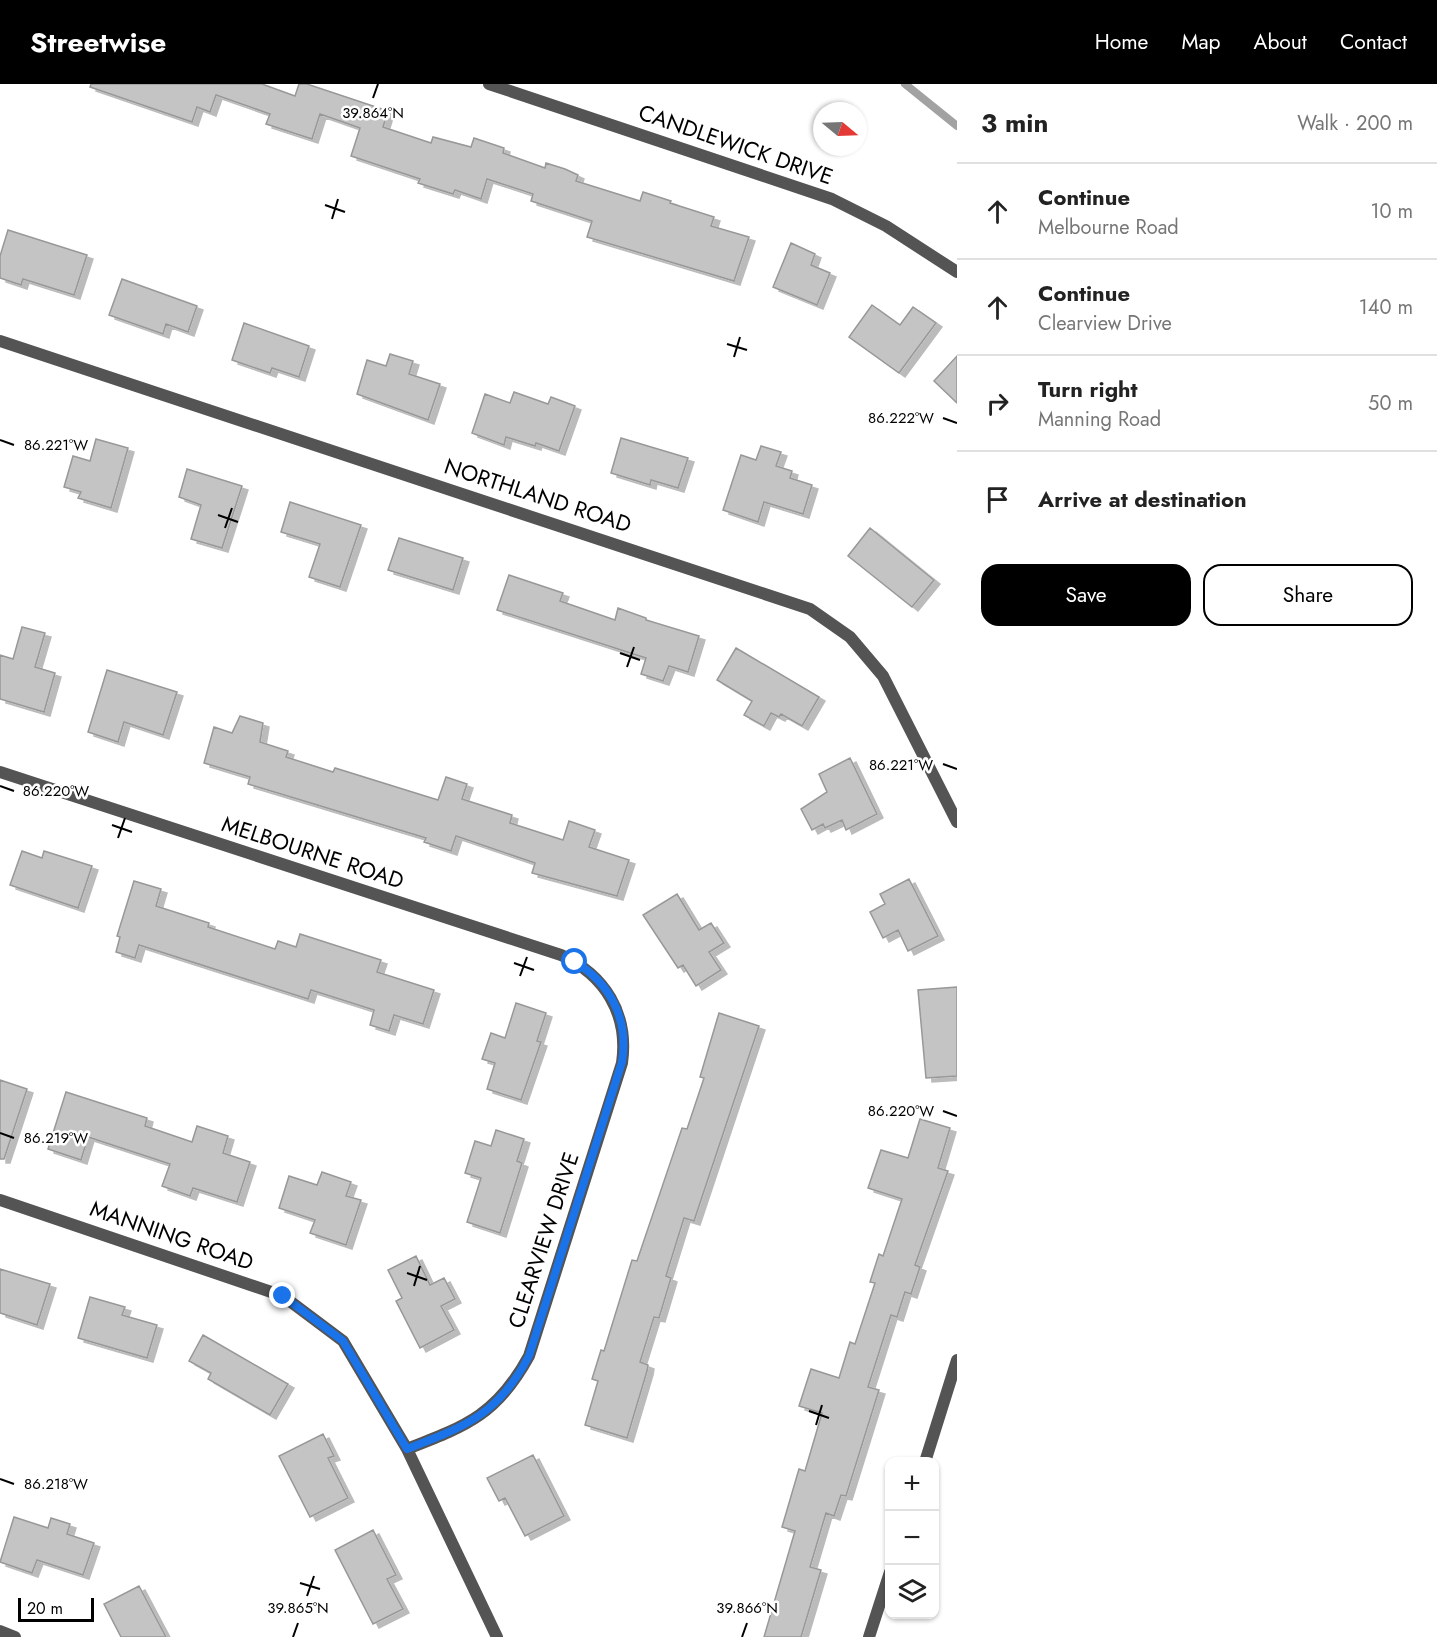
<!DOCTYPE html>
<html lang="en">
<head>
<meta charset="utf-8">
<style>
	:root { --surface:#fff; --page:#f6f6f6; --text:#222; --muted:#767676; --line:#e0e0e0; --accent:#000 }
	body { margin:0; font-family:Jost,sans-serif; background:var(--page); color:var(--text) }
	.controls { position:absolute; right:18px; bottom:18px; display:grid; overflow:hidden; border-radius:12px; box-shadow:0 2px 4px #0004 }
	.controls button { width:54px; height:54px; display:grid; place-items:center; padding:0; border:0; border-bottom:2px solid var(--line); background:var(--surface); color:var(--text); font:30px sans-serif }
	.compass { position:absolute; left:813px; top:18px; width:54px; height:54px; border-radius:50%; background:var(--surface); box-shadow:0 2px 4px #0004; rotate:109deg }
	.scale { position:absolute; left:18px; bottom:15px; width:76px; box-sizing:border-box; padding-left:6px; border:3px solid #000; border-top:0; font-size:16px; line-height:21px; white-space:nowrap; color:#000; -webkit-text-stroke:4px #fff; paint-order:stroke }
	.stop { position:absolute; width:18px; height:18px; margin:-14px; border:4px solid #1a73e8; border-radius:50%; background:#fff }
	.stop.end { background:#1a73e8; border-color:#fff; box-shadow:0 2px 6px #0008 }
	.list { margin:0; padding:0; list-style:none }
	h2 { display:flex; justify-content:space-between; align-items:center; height:78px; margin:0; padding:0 24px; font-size:26px }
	h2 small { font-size:20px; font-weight:400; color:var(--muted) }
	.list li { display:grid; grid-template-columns:39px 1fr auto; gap:18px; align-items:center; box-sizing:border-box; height:96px; padding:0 24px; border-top:2px solid var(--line) }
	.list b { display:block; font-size:22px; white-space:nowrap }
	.list p { margin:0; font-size:20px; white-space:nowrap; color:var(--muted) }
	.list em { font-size:20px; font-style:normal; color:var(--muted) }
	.actions { display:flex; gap:12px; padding:18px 24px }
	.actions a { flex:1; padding:14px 0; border:2px solid var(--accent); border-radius:18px; text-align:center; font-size:21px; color:var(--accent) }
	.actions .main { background:var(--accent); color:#fff }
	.icon { flex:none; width:33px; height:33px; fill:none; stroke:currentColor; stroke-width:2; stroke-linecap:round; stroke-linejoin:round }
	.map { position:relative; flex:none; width:957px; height:1553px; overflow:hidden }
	header { display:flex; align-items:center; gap:36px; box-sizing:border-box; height:84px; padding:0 30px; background:var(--accent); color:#fff }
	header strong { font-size:28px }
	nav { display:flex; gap:33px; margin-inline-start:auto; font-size:21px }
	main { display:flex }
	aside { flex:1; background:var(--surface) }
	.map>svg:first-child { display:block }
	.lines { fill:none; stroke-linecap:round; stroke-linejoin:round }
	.stream { stroke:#a2a2a2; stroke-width:8 }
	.building { fill:#c4c4c4; stroke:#989898; stroke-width:1.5; filter:url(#shadow) }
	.minor { stroke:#545454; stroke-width:12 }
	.route { stroke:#1a73e8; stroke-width:8 }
	.ticks { fill:none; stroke:#000; stroke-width:2 }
	.labels { text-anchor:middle; stroke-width:5; stroke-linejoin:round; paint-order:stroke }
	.street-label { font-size:22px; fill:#000; stroke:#fff }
	.ticks-label { font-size:15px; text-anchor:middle; fill:#000; stroke:#fff; stroke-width:5; stroke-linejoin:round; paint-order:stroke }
</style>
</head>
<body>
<header>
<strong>Streetwise</strong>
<nav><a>Home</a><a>Map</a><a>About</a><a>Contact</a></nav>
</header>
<main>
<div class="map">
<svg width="957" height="1553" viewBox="0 0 957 1553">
	<defs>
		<filter id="shadow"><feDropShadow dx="6" dy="4" stdDeviation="0" flood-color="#0004"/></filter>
	</defs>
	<rect width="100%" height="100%" fill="#fff"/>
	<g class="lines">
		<path class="stream" d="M 905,0 L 957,42"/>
	</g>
	<path class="building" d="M 91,0 L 262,0 L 295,12 L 299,0 L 307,0 L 388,27 L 383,43 L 431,59 L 433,53 L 471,63 L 474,54 L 504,64 L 503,69 L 545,84 L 546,79 L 565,85 L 578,91 L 576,97 L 640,117 L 643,108 L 671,117 L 670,119 L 714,133 L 711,142 L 749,153 L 734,197 L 587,153 L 592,137 L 531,117 L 533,110 L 487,95 L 481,115 L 455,106 L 453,110 L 418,99 L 420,95 L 351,72 L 360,44 L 320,30 L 312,55 L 266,40 L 270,30 L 216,11 L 210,28 L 197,23 L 192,38 L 90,3 Z
		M 8,146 L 87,171 L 74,211 L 23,195 L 21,201 L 0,194 L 0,172 Z
		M 791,159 L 815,170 L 811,181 L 830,189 L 817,221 L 773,203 Z
		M 122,195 L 197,222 L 188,248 L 166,240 L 163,250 L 109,231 Z
		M 872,221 L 900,241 L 913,223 L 936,239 L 899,289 L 849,253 Z
		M 244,239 L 309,262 L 299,293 L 272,284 L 270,289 L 232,276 Z
		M 390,270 L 413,277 L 409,290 L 440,300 L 428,336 L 357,310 L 367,276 L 386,282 Z
		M 957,272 L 957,319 L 934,297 Z
		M 514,308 L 548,320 L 551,313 L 575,322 L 559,367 L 536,359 L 535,362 L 506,353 L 504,361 L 472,349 L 485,310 L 510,319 Z
		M 621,354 L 688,374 L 678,404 L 651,396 L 650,401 L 611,389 Z
		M 96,355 L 128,364 L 111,424 L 78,414 L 81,408 L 64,403 L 73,372 L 90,377 Z
		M 761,362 L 781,368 L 776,382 L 792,387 L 790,394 L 812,401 L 803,430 L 764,418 L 758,438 L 723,426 L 741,371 L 756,376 Z
		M 187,385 L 242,402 L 222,464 L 191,455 L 201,421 L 179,413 Z
		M 290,418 L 361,441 L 340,503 L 309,493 L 320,460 L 281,448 Z
		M 870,444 L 934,496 L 912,523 L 848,472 Z
		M 399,454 L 463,474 L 453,506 L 388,486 Z
		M 509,491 L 563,509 L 560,517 L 615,536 L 618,524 L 646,534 L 646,536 L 699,552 L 688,588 L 669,582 L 663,597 L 641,590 L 646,574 L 497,526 Z
		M 22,543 L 45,549 L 35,583 L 55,589 L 44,628 L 0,615 L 0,571 L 13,575 Z
		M 736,564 L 819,613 L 802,642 L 781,630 L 779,633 L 771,629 L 764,642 L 744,631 L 752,617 L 717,596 Z
		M 107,586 L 177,608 L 163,651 L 124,638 L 118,658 L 88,648 Z
		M 240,632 L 263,639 L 260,658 L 288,667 L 286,673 L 333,688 L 335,684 L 438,716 L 446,693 L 467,700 L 462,715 L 512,731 L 510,739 L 563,756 L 569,737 L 595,746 L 589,763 L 629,776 L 617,812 L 532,789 L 535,779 L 456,752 L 451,767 L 424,758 L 426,754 L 248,700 L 250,693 L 204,679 L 214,643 L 232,649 Z
		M 850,674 L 877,730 L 846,746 L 842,736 L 825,744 L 823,740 L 812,746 L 801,725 L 827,708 L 819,690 Z
		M 22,767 L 42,774 L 44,767 L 92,782 L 78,824 L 10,801 Z
		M 909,795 L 938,852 L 908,867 L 898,846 L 883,854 L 870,828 L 885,820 L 880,810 Z
		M 134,797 L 161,805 L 156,822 L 209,839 L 208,843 L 275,865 L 278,857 L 296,863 L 300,850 L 381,876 L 377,888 L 434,906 L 423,940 L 394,931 L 389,947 L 370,941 L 374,926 L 311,906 L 308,915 L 139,861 L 135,874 L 116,868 L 120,853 L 117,852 Z
		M 677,810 L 699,846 L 711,839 L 724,859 L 709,868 L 721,886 L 696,902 L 683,881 L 678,884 L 643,831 Z
		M 957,903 L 957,992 L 926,994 L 918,906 Z
		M 516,919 L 546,929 L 537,957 L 541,958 L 521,1016 L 487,1005 L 495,979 L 482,975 L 491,949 L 505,954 Z
		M 719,929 L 759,942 L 694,1137 L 684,1134 L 666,1192 L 671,1194 L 659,1234 L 654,1233 L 640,1278 L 648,1281 L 647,1287 L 627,1354 L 585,1341 L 598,1297 L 592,1295 L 601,1266 L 604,1267 L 632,1176 L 637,1177 L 682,1044 L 687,1045 L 704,994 L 700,993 Z
		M 0,996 L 27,1005 L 4,1075 L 0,1075 Z
		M 66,1008 L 147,1034 L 145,1042 L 192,1058 L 197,1042 L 228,1052 L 223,1069 L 250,1078 L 237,1118 L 193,1104 L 190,1112 L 162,1102 L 170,1080 L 88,1053 L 81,1076 L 48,1065 Z
		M 920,1035 L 950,1044 L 938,1084 L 948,1087 L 915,1181 L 920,1183 L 911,1210 L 905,1208 L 897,1233 L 891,1231 L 868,1303 L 879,1306 L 846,1412 L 841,1411 L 834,1432 L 826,1429 L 810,1483 L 821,1486 L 801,1553 L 764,1553 L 795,1447 L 782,1443 L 799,1385 L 805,1387 L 822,1329 L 799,1322 L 811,1285 L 839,1294 L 850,1258 L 855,1260 L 875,1199 L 870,1198 L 879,1170 L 883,1172 L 902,1115 L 868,1104 L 881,1066 L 908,1074 Z
		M 496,1046 L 524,1055 L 517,1077 L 522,1079 L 500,1149 L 467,1138 L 481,1094 L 465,1089 L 475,1057 L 491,1062 Z
		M 322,1088 L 351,1098 L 346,1112 L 361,1116 L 346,1161 L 310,1149 L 315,1136 L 279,1124 L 289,1092 L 317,1101 Z
		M 416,1172 L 430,1201 L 444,1194 L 455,1215 L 441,1222 L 454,1246 L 420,1264 L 396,1217 L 402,1214 L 388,1186 Z
		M 0,1185 L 50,1200 L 37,1241 L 0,1229 Z
		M 90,1213 L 125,1223 L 122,1231 L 157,1241 L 147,1274 L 78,1254 Z
		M 203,1251 L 288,1300 L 270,1331 L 208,1295 L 211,1289 L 189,1277 Z
		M 323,1350 L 334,1372 L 328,1374 L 348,1414 L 310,1433 L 279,1372 Z
		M 533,1371 L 564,1432 L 525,1452 L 505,1414 L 499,1417 L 487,1394 Z
		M 14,1433 L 48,1444 L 51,1434 L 70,1440 L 67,1450 L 94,1459 L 83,1491 L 37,1476 L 32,1489 L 0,1478 Z
		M 373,1446 L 396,1491 L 387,1495 L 403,1525 L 373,1540 L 335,1466 Z
		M 139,1502 L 166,1553 L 121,1553 L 104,1520 Z"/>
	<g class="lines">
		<path class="minor" d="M 489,0 L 832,115 L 886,142 L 957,188
			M 0,257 L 810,525 L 850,553 L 883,592 L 957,738
			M 0,688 L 561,871 C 605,891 629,930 622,979 L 529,1272 C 497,1331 466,1342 407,1365
			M 0,1116 L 283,1212 L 343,1257 L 407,1365 L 497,1553
			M 925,1378 L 957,1276
			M 0,1547 L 15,1553
			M 869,1553 L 890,1488"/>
	</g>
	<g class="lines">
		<path class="route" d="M 283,1212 L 343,1257 L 407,1365 C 466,1342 498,1331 529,1272 L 622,978 C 629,936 611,900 575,878"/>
	</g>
	<path class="ticks" d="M 373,14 L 378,0M 325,121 L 345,128M 332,135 L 338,115M 727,260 L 747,266M 734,273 L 740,253M 943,334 L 957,339M 0,356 L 14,361M 218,431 L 238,438M 225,444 L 232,424M 620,569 L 640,576M 627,583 L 634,563M 943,680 L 957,685M 0,702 L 14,707M 112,741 L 132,748M 118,754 L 125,734M 514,879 L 534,886M 520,892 L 527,873M 943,1027 L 957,1032M 0,1049 L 14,1054M 407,1189 L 427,1196M 414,1202 L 420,1182M 809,1327 L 829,1334M 816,1341 L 822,1321M 0,1395 L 14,1400M 300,1499 L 320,1505M 307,1512 L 314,1492M 293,1553 L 298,1539M 742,1553 L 747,1539"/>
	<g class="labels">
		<g class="street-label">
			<text transform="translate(736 60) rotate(19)" y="8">CANDLEWICK DRIVE</text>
			<text transform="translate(538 411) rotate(18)" y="8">NORTHLAND ROAD</text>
			<text transform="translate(313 768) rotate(18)" y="8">MELBOURNE ROAD</text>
			<text transform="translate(172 1151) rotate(19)" y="8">MANNING ROAD</text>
			<text transform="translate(543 1156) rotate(-72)" y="8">CLEARVIEW DRIVE</text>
		</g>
	</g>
	<g class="ticks-label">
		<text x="373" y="34">39.864°N</text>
		<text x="901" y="339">86.222°W</text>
		<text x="56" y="366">86.221°W</text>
		<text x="901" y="686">86.221°W</text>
		<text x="56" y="712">86.220°W</text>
		<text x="901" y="1032">86.220°W</text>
		<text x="56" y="1059">86.219°W</text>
		<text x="56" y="1405">86.218°W</text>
		<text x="298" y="1529">39.865°N</text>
		<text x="747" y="1529">39.866°N</text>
	</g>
</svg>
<div class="controls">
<button>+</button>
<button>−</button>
<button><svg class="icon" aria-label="layers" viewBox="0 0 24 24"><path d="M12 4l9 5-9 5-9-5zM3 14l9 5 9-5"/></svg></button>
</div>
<svg class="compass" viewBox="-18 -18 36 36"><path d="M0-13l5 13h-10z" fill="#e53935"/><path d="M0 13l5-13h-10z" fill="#767676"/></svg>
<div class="scale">20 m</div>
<div class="stop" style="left:575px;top:878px"></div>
<div class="stop end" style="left:283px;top:1212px"></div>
</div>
<aside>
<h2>3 min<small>Walk · 200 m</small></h2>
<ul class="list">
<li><svg class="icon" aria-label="ahead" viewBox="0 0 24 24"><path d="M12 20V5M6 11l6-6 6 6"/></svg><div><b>Continue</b><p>Melbourne Road</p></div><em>10 m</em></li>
<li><svg class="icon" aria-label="ahead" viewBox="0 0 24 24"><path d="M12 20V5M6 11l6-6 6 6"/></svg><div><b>Continue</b><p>Clearview Drive</p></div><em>140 m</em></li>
<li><svg class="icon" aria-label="right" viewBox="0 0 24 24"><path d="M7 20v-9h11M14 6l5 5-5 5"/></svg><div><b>Turn right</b><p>Manning Road</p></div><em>50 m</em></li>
<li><svg class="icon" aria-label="arrive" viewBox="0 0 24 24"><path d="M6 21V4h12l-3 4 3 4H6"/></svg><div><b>Arrive at destination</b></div></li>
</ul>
<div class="actions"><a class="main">Save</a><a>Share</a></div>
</aside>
</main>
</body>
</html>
